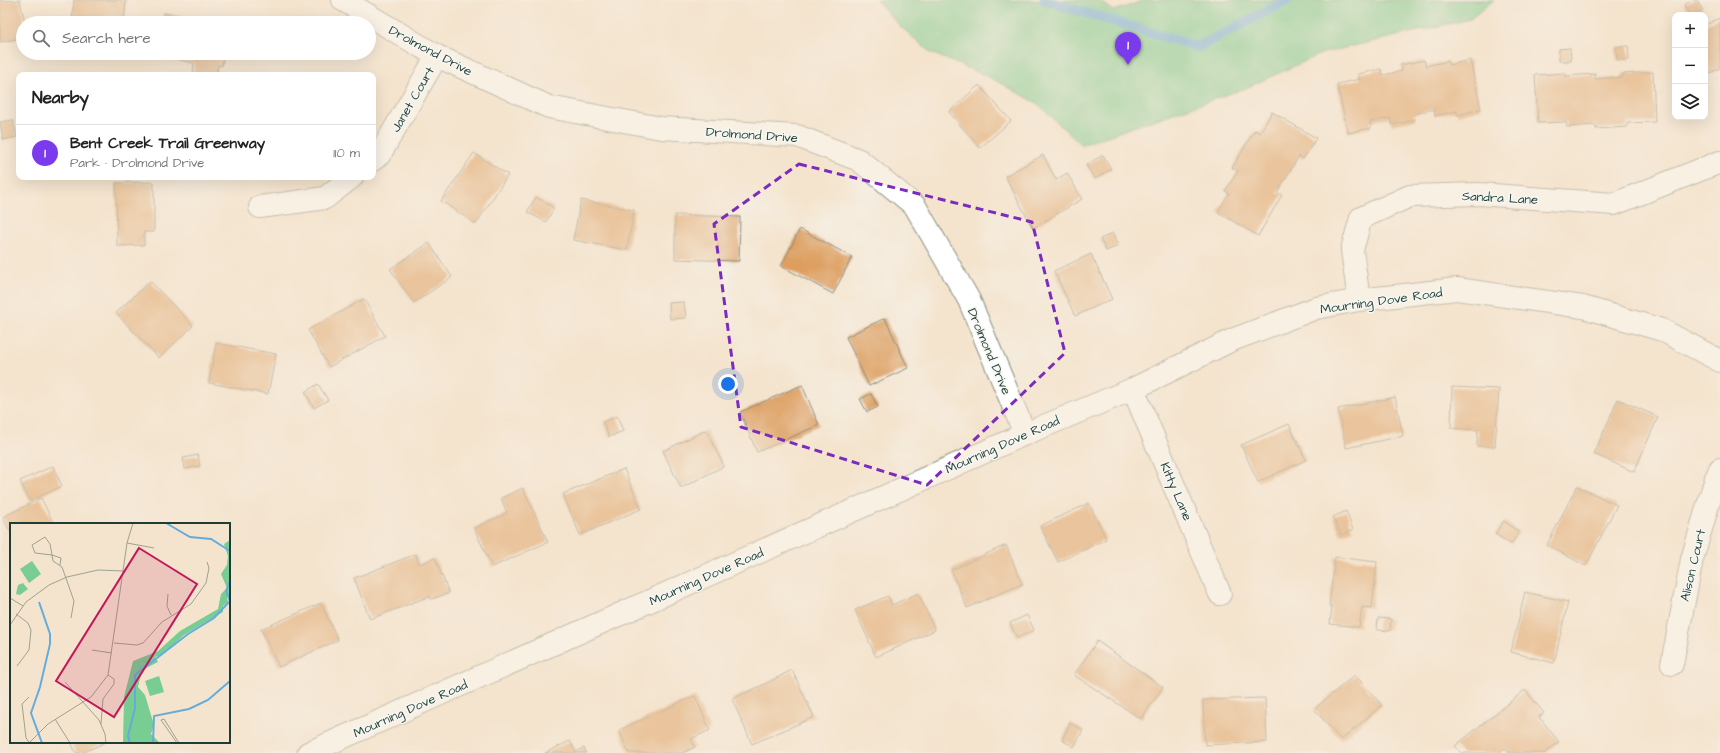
<!DOCTYPE html>
<html lang="en">
<head>
<meta charset="utf-8">
<style>
	:root { --surface:#fff; --page:#f6f6f6; --text:#222; --muted:#767676; --line:#e0e0e0; --accent:#7c3aed }
	body { margin:0; font-family:"Architects Daughter",sans-serif; background:var(--page); color:var(--text) }
	.controls { position:absolute; right:12px; top:12px; display:grid; overflow:hidden; border-radius:8px; box-shadow:0 4px 16px #0002 }
	.controls button { width:36px; height:36px; display:grid; place-items:center; padding:0; border:0; border-bottom:1px solid var(--line); background:var(--surface); color:var(--text); font:20px sans-serif }
	.you { position:absolute; left:728px; top:384px; width:14px; height:14px; margin:-10px; border:3px solid #fff; border-radius:50%; background:#1a73e8; box-shadow:0 0 0 6px #1a73e833 }
	.badge { display:grid; place-items:center; width:26px; height:26px; border-radius:50%; background:var(--accent); color:#fff; font-size:13px; font-weight:700 }
	.pin { position:absolute; translate:-50% -33px; filter:drop-shadow(0 1px 2px #0008) }
	.pin::after { content:''; position:absolute; top:21px; width:14px; height:12px; background:inherit; clip-path:polygon(0 0,100% 0,50% 100%) }
	.list { margin:0; padding:0; list-style:none }
	h2 { display:flex; justify-content:space-between; align-items:center; height:52px; margin:0; padding:0 16px; font-size:17px }
	h2 small { font-size:13px; font-weight:400; color:var(--muted) }
	.list li { display:grid; grid-template-columns:26px 1fr auto; gap:12px; align-items:center; box-sizing:border-box; height:56px; padding:0 16px; border-top:1px solid var(--line) }
	.list b { display:block; font-size:15px; white-space:nowrap }
	.list p { margin:0; font-size:13px; white-space:nowrap; color:var(--muted) }
	.list em { font-size:13px; font-style:normal; color:var(--muted) }
	.icon { flex:none; width:22px; height:22px; fill:none; stroke:currentColor; stroke-width:2; stroke-linecap:round; stroke-linejoin:round }
	.map { position:relative; flex:none; width:1720px; height:753px; overflow:hidden }
	.search { position:absolute; background:var(--surface); box-shadow:0 4px 16px #0002; left:16px; top:16px; width:360px; height:44px; display:flex; align-items:center; gap:10px; box-sizing:border-box; padding:0 14px; border-radius:22px; color:var(--muted); font-size:15px }
	.panel { position:absolute; background:var(--surface); box-shadow:0 4px 16px #0002; left:16px; top:72px; width:360px; height:108px; border-radius:8px }
	.map>svg:first-child { display:block }
	.green { fill:#77cd92; stroke:#4b8563 }
	.lines { fill:none; stroke-linecap:round; stroke-linejoin:round }
	.stream { stroke:#64acdb; stroke-width:10 }
	.building { fill:#dd9e5f }
	.minor-casing { stroke:#8a9081; stroke-width:24 }
	.minor { stroke:#fff; stroke-width:22 }
	.marked { fill:none; stroke:#7b2cbf; stroke-width:3; stroke-dasharray:8 5; stroke-linejoin:round }
	.labels { text-anchor:middle; stroke-width:3; stroke-linejoin:round; paint-order:stroke }
	.street-label { font-size:13px; fill:#1f3d34; stroke:#f6f6f2 }
	.inset-river { fill:none; stroke:#64acdb; stroke-width:2 }
	.inset-road { fill:none; stroke:#9fa190; stroke-width:1 }
	.view { fill:#c2185b; fill-opacity:0.15; stroke:#c2185b; stroke-width:2 }
	.inset-edge { fill:none; stroke:#1f3d34; stroke-width:2 }
</style>
</head>
<body>
<div class="map">
<svg width="1720" height="753" viewBox="0 0 1720 753">
	<rect width="100%" height="100%" fill="#f6f6f2"/>
	<filter id="ink" filterUnits="userSpaceOnUse"><feTurbulence type="fractalNoise" baseFrequency=".025" numOctaves="2"/><feDisplacementMap in="SourceGraphic" scale="8" xChannelSelector="R" yChannelSelector="G"/><feConvolveMatrix kernelMatrix="1 2 1 2 8 2 1 2 1" color-interpolation-filters="sRGB"/></filter>
	<filter id="wash" filterUnits="userSpaceOnUse"><feTurbulence type="fractalNoise" baseFrequency=".012" numOctaves="4" result="noise"/><feDisplacementMap in="SourceGraphic" scale="16" xChannelSelector="R" yChannelSelector="G"/><feGaussianBlur stdDeviation="0.9" result="paint"/><feColorMatrix in="noise" values="0 0 0 0 0 0 0 0 0 0 0 0 0 0 0 0 0 1.4 0 .05"/><feComposite in="paint" operator="in"/></filter>
	<g filter="url(#wash)">
		<rect width="100%" height="100%" fill="#f4e4ce"/>
		<path class="green" d="M 876,0 L 1099,0 L 1114,11 L 1145,0 L 1494,0 L 1470,19 L 1323,53 L 1246,88 L 1081,145 L 1037,103 L 989,77 L 931,53 L 900,26 Z"/>
		<g class="lines">
			<path class="stream" d="M 1044,0 L 1198,47 L 1288,0"/>
		</g>
		<g id="blocks">
			<path class="building" d="M 20,0 L 25,23 L 23,23 L 23,38 L 0,42 L 0,1 Z
				M 74,0 L 126,0 L 124,23 L 72,23 Z
				M 1693,0 L 1697,0 L 1703,10 L 1693,15 L 1690,15 L 1684,5 Z
				M 164,13 L 213,22 L 213,23 L 162,23 Z
				M 1720,18 L 1720,68 L 1705,76 L 1705,25 Z
				M 1628,46 L 1629,60 L 1617,60 L 1616,47 Z
				M 1570,48 L 1571,61 L 1559,61 L 1559,49 Z
				M 156,53 L 224,53 L 222,66 L 218,65 L 216,75 L 193,75 L 194,63 L 156,55 Z
				M 1424,60 L 1426,66 L 1448,61 L 1449,65 L 1470,60 L 1481,109 L 1457,115 L 1457,111 L 1435,116 L 1434,109 L 1414,114 L 1415,120 L 1392,125 L 1390,118 L 1370,122 L 1371,128 L 1348,133 L 1337,84 L 1360,79 L 1358,74 L 1381,69 L 1383,75 L 1402,71 L 1401,65 Z
				M 1653,72 L 1655,122 L 1627,123 L 1627,127 L 1596,129 L 1596,125 L 1567,127 L 1566,122 L 1538,123 L 1535,75 L 1565,73 L 1565,76 L 1595,74 L 1595,79 L 1623,77 L 1622,74 Z
				M 979,85 L 1011,121 L 980,148 L 949,112 Z
				M 1272,112 L 1316,138 L 1303,159 L 1299,156 L 1277,193 L 1282,195 L 1258,236 L 1218,212 L 1229,193 L 1225,191 L 1238,171 L 1232,168 L 1255,130 L 1260,133 Z
				M 13,120 L 17,137 L 3,140 L 0,122 Z
				M 474,153 L 508,175 L 476,224 L 441,201 Z
				M 1043,155 L 1056,180 L 1067,173 L 1082,199 L 1033,228 L 1005,176 Z
				M 1103,155 L 1111,169 L 1095,179 L 1086,165 Z
				M 154,182 L 154,232 L 144,232 L 144,245 L 117,246 L 116,183 Z
				M 536,197 L 554,208 L 546,222 L 527,212 Z
				M 581,200 L 634,210 L 627,250 L 573,240 Z
				M 675,215 L 740,217 L 739,261 L 675,259 Z
				M 800,229 L 852,257 L 833,294 L 781,266 Z
				M 1113,233 L 1118,246 L 1106,251 L 1100,239 Z
				M 429,243 L 452,277 L 414,303 L 390,269 Z
				M 1091,254 L 1112,299 L 1075,316 L 1054,271 Z
				M 150,281 L 193,326 L 159,358 L 116,313 Z
				M 364,299 L 385,336 L 329,367 L 308,330 Z
				M 684,302 L 686,318 L 670,319 L 669,303 Z
				M 885,318 L 908,368 L 869,386 L 846,337 Z
				M 216,343 L 276,354 L 268,394 L 209,383 Z
				M 318,384 L 328,400 L 314,408 L 305,392 Z
				M 802,385 L 819,425 L 757,452 L 740,412 Z
				M 1452,387 L 1499,389 L 1495,447 L 1477,446 L 1478,430 L 1451,428 Z
				M 871,394 L 878,407 L 867,412 L 860,399 Z
				M 1395,397 L 1403,436 L 1346,448 L 1338,409 Z
				M 1618,399 L 1658,417 L 1634,472 L 1594,454 Z
				M 617,416 L 623,431 L 609,437 L 603,422 Z
				M 1289,424 L 1306,460 L 1258,482 L 1241,445 Z
				M 706,430 L 724,466 L 681,488 L 663,451 Z
				M 198,455 L 200,466 L 185,469 L 183,458 Z
				M 53,466 L 62,486 L 30,501 L 20,481 Z
				M 624,469 L 641,509 L 580,535 L 563,494 Z
				M 1577,486 L 1617,505 L 1586,566 L 1547,545 Z
				M 523,488 L 548,542 L 492,567 L 474,528 L 507,513 L 501,498 Z
				M 41,498 L 54,524 L 11,524 L 11,533 L 3,517 Z
				M 1089,503 L 1106,539 L 1058,562 L 1040,526 Z
				M 1346,511 L 1353,530 L 1341,535 L 1333,517 Z
				M 1504,521 L 1519,532 L 1511,544 L 1495,534 Z
				M 1006,545 L 1022,584 L 967,608 L 951,570 Z
				M 416,554 L 419,564 L 435,558 L 449,593 L 431,599 L 430,596 L 370,619 L 354,578 Z
				M 1335,557 L 1377,562 L 1372,608 L 1362,607 L 1359,627 L 1330,624 L 1332,606 L 1329,606 Z
				M 1525,592 L 1568,602 L 1554,663 L 1511,652 Z
				M 918,593 L 935,630 L 876,657 L 855,610 L 888,596 L 892,605 Z
				M 321,603 L 338,640 L 279,667 L 261,629 Z
				M 1027,615 L 1034,630 L 1017,638 L 1010,623 Z
				M 1378,618 L 1391,619 L 1390,631 L 1377,630 Z
				M 1097,641 L 1163,687 L 1141,719 L 1074,675 Z
				M 792,670 L 814,717 L 752,744 L 732,699 L 765,684 Z
				M 1355,675 L 1382,705 L 1341,740 L 1314,709 Z
				M 1525,690 L 1544,713 L 1539,717 L 1559,742 L 1545,753 L 1509,753 L 1505,748 L 1499,753 L 1461,753 L 1455,746 Z
				M 695,696 L 710,730 L 691,739 L 695,747 L 682,753 L 629,753 L 619,730 Z
				M 1265,698 L 1267,742 L 1205,745 L 1203,700 Z
				M 1070,723 L 1083,730 L 1074,747 L 1062,740 Z
				M 570,741 L 576,752 L 584,748 L 586,753 L 545,753 Z
				M 71,742 L 106,742 L 82,753 L 76,753 Z"/>
		</g>
	</g>
	<g filter="url(#ink)">
		<use href="#blocks" fill-opacity="0" stroke="#8a9081" stroke-width="1"/>
		<g class="lines">
			<defs>
				<path id="minor" d="M 343,0 L 437,56 L 549,107 L 661,128 L 797,136 L 859,160 L 915,206 L 969,300 L 1025,434
					M 373,160 L 380,154 L 437,56
					M 260,207 L 325,198 L 352,177
					M 1359,300 L 1352,250 L 1361,218 L 1410,196 L 1479,194 L 1614,204 L 1720,162
					M 1133,389 L 1220,594
					M 1672,664 L 1692,559 L 1716,478 L 1720,469
					M 308,753 L 1025,434 L 1133,389 L 1232,340 L 1316,308 L 1359,300 L 1457,289 L 1583,307 L 1662,330 L 1720,361"/>
			</defs>
			<use href="#minor" class="minor-casing"/>
			<use href="#minor" class="minor"/>
		</g>
	</g>
	<path d="M0 0H1720V753H0ZM 799,164 L 1032,222 L 1065,353 L 927,485 L 741,427 L 714,224 Z" fill="#f4e4ce" fill-opacity=".55" fill-rule="evenodd"/>
	<path class="marked" d="M 799,164 L 1032,222 L 1065,353 L 927,485 L 741,427 L 714,224 Z"/>
	<g class="labels">
		<g class="street-label">
			<text transform="translate(431 50) rotate(28)" y="5">Drolmond Drive</text>
			<text transform="translate(412 99) rotate(-60)" y="5">Janet Court</text>
			<text transform="translate(752 134) rotate(4)" y="5">Drolmond Drive</text>
			<text transform="translate(1500 197) rotate(3)" y="5">Sandra Lane</text>
			<text transform="translate(1381 300) rotate(-8)" y="5">Mourning Dove Road</text>
			<text transform="translate(990 351) rotate(67)" y="5">Drolmond Drive</text>
			<text transform="translate(1002 444) rotate(-24)" y="5">Mourning Dove Road</text>
			<text transform="translate(1177 491) rotate(67)" y="5">Kitty Lane</text>
			<text transform="translate(1692 565) rotate(-77)" y="5">Alison Court</text>
			<text transform="translate(706 576) rotate(-24)" y="5">Mourning Dove Road</text>
			<text transform="translate(410 708) rotate(-24)" y="5">Mourning Dove Road</text>
		</g>
	</g>
	<g transform="translate(10 523)">
		<rect width="220" height="220" fill="#f4e4ce"/>
		<path d="M 220,17 L 220,72 L 217,74 L 218,79 L 213,83 L 213,89 L 174,112 L 152,132 L 145,134 L 148,139 L 132,147 L 128,164 L 135,172 L 144,202 L 141,211 L 150,220 L 113,220 L 114,174 L 123,138 L 148,128 L 170,108 L 208,86 L 211,71 L 217,65 L 211,51 L 217,42 L 218,33 L 214,21 ZM 22,38 L 31,51 L 19,60 L 10,46 ZM 13,60 L 18,66 L 10,72 L 6,71 L 8,62 ZM 149,153 L 154,169 L 140,173 L 135,158 Z" fill="#77cd92"/>
		<path class="inset-river" d="M 156,0 L 180,14 L 201,16 L 220,28M 29,79 L 40,111 L 40,121 L 30,164 L 21,190 L 32,220M 120,220 L 118,213 L 125,185 L 125,152 L 178,111 L 204,95 L 220,78 L 216,68 L 220,58M 143,220 L 144,193 L 179,186 L 198,177 L 220,158"/>
		<path class="inset-road" d="M 117,20 L 144,25M 50,42 L 51,35 L 42,32 L 25,30 L 22,22 L 35,14 L 40,21 L 42,32 L 43,38 L 52,44 L 64,78 L 61,95M 158,71 L 157,83 L 161,92M 0,75 L 13,83M 6,91 L 18,100 L 21,107 L 19,127 L 7,143M 0,102 L 16,79 L 39,62 L 57,54 L 88,47 L 114,48M 104,120 L 127,122 L 133,120 L 152,99 L 181,81 L 196,60 L 199,45 L 197,39M 82,127 L 102,130M 55,159 L 89,197 L 95,211 L 96,220M 45,196 L 60,220M 91,201 L 93,176 L 104,161 L 104,156 L 98,152M 19,219 L 16,215 L 12,181 L 19,174M 19,220 L 38,201 L 81,174 L 98,152 L 117,20 L 123,0M 167,220 L 151,197 L 154,196 L 169,220"/>
		<path class="view" d="M 129,25 L 187,61 L 104,194 L 46,158 Z"/>
		<rect width="220" height="220" class="inset-edge"/>
	</g>
</svg>
<div class="controls">
<button>+</button>
<button>−</button>
<button><svg class="icon" aria-label="layers" viewBox="0 0 24 24"><path d="M12 4l9 5-9 5-9-5zM3 14l9 5 9-5"/></svg></button>
</div>
<div class="you"></div>
<div class="pin badge" style="left:1128px;top:65px">1</div>
<div class="search"><svg class="icon" aria-label="search" viewBox="0 0 24 24"><circle cx="10" cy="10" r="6"/><path d="M15 15l6 6"/></svg>Search here</div>
<section class="panel">
<h2>Nearby<small></small></h2>
<ul class="list">
<li><span class="badge">1</span><div><b>Bent Creek Trail Greenway</b><p>Park · Drolmond Drive</p></div><em>110 m</em></li>
</ul>
</section>
</div>
</body>
</html>
